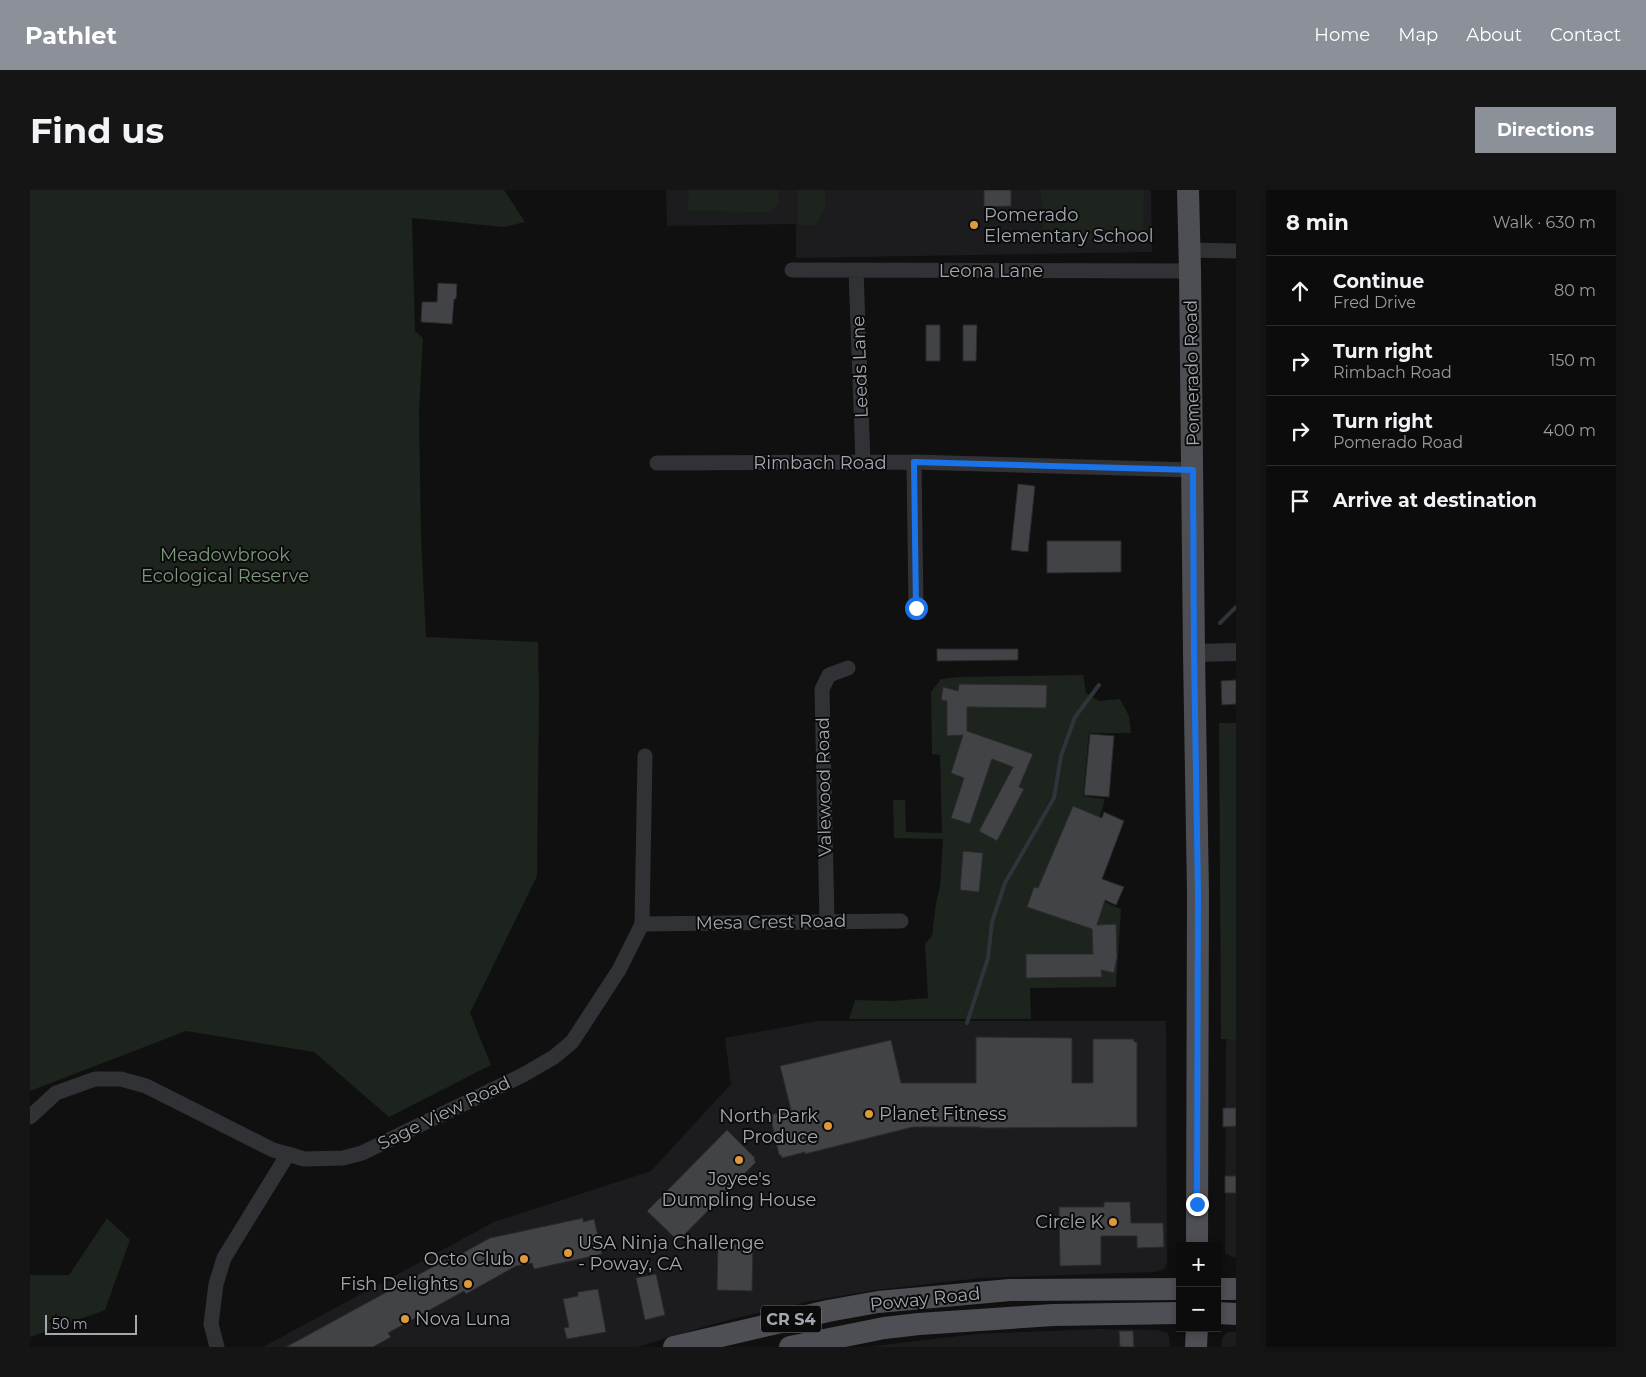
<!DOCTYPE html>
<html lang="en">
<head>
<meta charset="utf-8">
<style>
	:root { --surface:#0c0c0d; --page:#151516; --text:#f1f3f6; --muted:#9a9b9d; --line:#2c2c2e; --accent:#8c9099 }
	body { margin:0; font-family:Montserrat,sans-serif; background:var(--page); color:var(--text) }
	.controls { position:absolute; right:15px; bottom:15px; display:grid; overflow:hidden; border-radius:0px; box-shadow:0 2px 8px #0003 }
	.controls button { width:45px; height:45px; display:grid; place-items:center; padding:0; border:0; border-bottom:1px solid var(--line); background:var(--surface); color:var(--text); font:25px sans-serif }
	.scale { position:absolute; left:15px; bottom:12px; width:92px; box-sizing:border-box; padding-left:5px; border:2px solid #a2a8b0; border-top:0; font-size:14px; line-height:18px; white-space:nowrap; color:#a2a8b0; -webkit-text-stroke:4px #0b0b0c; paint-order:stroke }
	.stop { position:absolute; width:15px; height:15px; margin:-11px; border:4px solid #1a73e8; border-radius:50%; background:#fff }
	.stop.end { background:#1a73e8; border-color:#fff; box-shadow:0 1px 5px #0008 }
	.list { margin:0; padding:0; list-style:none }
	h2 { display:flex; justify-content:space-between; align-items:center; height:65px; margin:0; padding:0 20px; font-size:21px }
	h2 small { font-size:16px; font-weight:400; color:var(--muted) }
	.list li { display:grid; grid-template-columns:32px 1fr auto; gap:15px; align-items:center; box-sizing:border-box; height:70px; padding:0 20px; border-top:1px solid var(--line) }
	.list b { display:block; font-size:19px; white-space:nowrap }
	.list p { margin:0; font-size:16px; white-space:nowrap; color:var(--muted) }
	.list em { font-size:16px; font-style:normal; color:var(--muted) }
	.icon { flex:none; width:28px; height:28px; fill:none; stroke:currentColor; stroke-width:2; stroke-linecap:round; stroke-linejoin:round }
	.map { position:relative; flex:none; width:1206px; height:1157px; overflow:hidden; border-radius:0px }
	header { display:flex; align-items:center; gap:30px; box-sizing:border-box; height:70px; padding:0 25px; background:var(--accent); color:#fff }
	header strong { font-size:24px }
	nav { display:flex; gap:28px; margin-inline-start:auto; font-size:18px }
	.intro { display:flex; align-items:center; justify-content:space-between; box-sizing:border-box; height:120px; padding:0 30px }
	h1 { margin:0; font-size:35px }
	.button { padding:12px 22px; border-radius:0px; background:var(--accent); color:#fff; font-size:18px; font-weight:700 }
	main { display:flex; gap:30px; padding:0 30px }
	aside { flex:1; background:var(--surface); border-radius:0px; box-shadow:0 2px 8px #0003 }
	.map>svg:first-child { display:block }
	.built { fill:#1c1c1e }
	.green { fill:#1d231d }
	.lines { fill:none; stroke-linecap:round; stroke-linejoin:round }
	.stream { stroke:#2d353a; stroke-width:4 }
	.building { fill:#414346; stroke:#2a2a2d }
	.minor { stroke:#313235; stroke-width:15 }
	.tertiary { stroke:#313235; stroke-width:18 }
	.primary { stroke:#4e4f54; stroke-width:22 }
	.route { stroke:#1a73e8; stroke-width:6 }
	.poi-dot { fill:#dc993d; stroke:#0b0b0c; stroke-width:2 }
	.labels { text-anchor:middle; stroke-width:4; stroke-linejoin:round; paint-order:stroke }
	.shield { fill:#0b0b0c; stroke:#75797f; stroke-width:1 }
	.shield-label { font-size:16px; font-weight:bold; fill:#a2a8b0 }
	.poi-label { font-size:18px; fill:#a2a8b0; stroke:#0b0b0c; text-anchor:start }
	.street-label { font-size:18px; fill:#a2a8b0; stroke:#0b0b0c }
	.park-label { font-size:18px; fill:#7c997b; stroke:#0b0b0c }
</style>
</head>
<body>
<header>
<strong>Pathlet</strong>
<nav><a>Home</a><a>Map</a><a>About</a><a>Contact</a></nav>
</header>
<div class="intro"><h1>Find us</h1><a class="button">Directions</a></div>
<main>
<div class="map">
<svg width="1206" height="1157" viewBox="0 0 1206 1157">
	<rect width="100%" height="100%" fill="#101011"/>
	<path class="built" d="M 636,0 L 1121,0 L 1122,62 L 766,68 L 766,34 L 637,36 Z
		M 788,831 L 1136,831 L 1137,1073 L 1135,1077 L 1132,1080 L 1126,1082 L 950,1088 L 846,1100 L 792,1109 L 739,1120 L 687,1133 L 607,1157 L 233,1157 L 464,1032 L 621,981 L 701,894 L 695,848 Z
		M 1196,849 L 1206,849 L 1206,1068 L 1195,1064 Z
		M 1069,1139 L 1127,1140 L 1137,1143 L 1139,1146 L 1140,1157 L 836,1157 L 946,1144 Z
		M 1197,1142 L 1206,1142 L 1206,1157 L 1192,1157 L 1192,1148 Z"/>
	<path class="green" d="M 0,0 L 474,0 L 495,32 L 474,37 L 382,28 L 385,141 L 393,148 L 389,222 L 391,346 L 396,447 L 508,452 L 509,505 L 507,686 L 440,823 L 461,875 L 359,927 L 284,862 L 156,841 L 0,901 Z
		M 659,0 L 748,0 L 748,14 L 740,22 L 657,21 Z
		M 768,0 L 795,0 L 796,19 L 785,35 L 768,35 Z
		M 1011,0 L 1114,0 L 1113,52 L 1013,48 Z
		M 1053,485 L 1056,503 L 1069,511 L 1090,509 L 1099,526 L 1101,543 L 1059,543 L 1053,606 L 1075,609 L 1072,620 L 1040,697 L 1091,719 L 1086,797 L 1000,798 L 1001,829 L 819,829 L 825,810 L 862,811 L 898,808 L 895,754 L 902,746 L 906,713 L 910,696 L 913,649 L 864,648 L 863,610 L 875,610 L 876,642 L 912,643 L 910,565 L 902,564 L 901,502 L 911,489 L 930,487 Z
		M 1189,533 L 1206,533 L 1206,849 L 1191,849 Z
		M 77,1028 L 100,1050 L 75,1120 L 0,1147 L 0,1085 L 39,1085 Z"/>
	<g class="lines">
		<path class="stream" d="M 1190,433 L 1206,417
			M 937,833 L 958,768 L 962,732 L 975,693 L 1024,608 L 1031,566 L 1045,527 L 1069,495"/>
	</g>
	<path class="building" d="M 954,0 L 981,0 L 981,16 L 954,17 Z
		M 408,93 L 427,94 L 426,109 L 424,109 L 422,134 L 391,132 L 392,112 L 407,112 Z
		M 896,135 L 910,135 L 910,171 L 896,171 Z
		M 933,135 L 947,135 L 946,171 L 933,171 Z
		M 988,294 L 1005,296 L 998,362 L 981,360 Z
		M 1017,351 L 1091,351 L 1091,382 L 1017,383 Z
		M 907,459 L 988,459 L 988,470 L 907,471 Z
		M 1206,490 L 1206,514 L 1192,515 L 1191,491 Z
		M 929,494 L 1017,495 L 1016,518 L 937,517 L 937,541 L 1003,564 L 989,597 L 994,599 L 967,651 L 949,641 L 983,577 L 962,569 L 940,634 L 921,628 L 934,588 L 921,583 L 933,545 L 917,546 L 917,511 L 911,510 L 913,497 L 928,501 Z
		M 1060,544 L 1084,546 L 1079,607 L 1054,605 Z
		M 1043,616 L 1072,628 L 1074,622 L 1094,631 L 1072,689 L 1094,697 L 1086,715 L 1075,710 L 1067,735 L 1086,734 L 1087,767 L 1084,783 L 1071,780 L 1072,787 L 996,788 L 996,764 L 1063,764 L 1062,739 L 997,717 L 1004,697 L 1008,698 Z
		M 933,661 L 953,663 L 949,702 L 930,700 Z
		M 946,847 L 1042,848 L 1042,893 L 1063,893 L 1063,849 L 1104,849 L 1104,852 L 1107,852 L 1107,937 L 950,938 L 950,937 L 883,937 L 775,964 L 775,962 L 752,968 L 751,965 L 749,965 L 740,925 L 761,920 L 750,876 L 861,850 L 871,893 L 946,893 Z
		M 1193,918 L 1206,918 L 1206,936 L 1193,937 Z
		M 697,940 L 725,968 L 724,970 L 726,972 L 649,1050 L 647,1047 L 646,1049 L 617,1021 Z
		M 1195,986 L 1206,986 L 1206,1003 L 1195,1003 Z
		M 1074,1012 L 1100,1012 L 1101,1033 L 1133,1033 L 1134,1057 L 1107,1058 L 1107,1046 L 1071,1046 L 1071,1075 L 1030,1076 L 1029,1017 L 1074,1017 Z
		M 553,1028 L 553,1032 L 564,1029 L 572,1064 L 504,1079 L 502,1073 L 486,1076 L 436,1104 L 434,1101 L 358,1143 L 361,1147 L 343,1157 L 256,1157 L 419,1068 L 420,1070 L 460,1048 Z
		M 688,1054 L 723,1055 L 722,1101 L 687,1100 Z
		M 626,1084 L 635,1125 L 615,1130 L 606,1088 Z
		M 568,1099 L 576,1142 L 537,1149 L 534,1138 L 539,1137 L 533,1109 L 548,1106 L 548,1102 Z
		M 1089,1141 L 1103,1141 L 1104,1157 L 1090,1157 Z"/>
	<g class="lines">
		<path class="minor" d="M 1160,60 L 1206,61
			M 762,80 L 1160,81
			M 826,81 L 833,273
			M 884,272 L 886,418
			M 627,273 L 884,272 L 1163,280
			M 797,731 L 792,499 L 799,485 L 818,478
			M 612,734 L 871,731
			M 0,927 L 26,903 L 65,889 L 91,889 L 116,896 L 243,960 L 258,964 L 274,969 L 313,968 L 332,963 L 493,885 L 524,867 L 542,852 L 589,780 L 612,734 L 615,566
			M 187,1157 L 181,1134 L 186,1094 L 194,1068 L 258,964"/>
		<path class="tertiary" d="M 1164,463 L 1206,462"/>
		<path class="primary" d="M 1158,0 L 1160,81 L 1164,463 L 1168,703 L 1167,1056
			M 1187,1099 L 1206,1099
			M 1187,1123 L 1206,1124
			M 644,1157 L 798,1121 L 848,1112 L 980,1100 L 1150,1099
			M 760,1157 L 854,1138 L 889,1134 L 1023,1125 L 1150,1123
			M 1166,1157 L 1167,1138"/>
	</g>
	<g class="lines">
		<path class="route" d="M 886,418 L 884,272 L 1163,280 L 1164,463 L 1168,702 L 1167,1014"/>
	</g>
	<g class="poi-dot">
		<circle cx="944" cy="35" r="5"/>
		<circle cx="839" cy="924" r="5"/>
		<circle cx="798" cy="936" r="5"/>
		<circle cx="709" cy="970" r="5"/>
		<circle cx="1083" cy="1032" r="5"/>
		<circle cx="538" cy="1063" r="5"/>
		<circle cx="494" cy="1069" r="5"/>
		<circle cx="438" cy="1094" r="5"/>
		<circle cx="375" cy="1129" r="5"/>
	</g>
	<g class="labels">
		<rect class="shield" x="731" y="1115.5" width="60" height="27" rx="4"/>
		<g class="shield-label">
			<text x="761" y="1135">CR S4</text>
		</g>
		<g class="poi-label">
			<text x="954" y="31">Pomerado<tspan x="954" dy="21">Elementary School</tspan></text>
			<text x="849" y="930">Planet Fitness</text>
			<text x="788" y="932" text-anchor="end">North Park<tspan x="788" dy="21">Produce</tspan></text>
			<text x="709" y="995" text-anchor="middle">Joyee's<tspan x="709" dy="21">Dumpling House</tspan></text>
			<text x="1073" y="1038" text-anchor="end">Circle K</text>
			<text x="548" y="1059">USA Ninja Challenge<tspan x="548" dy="21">- Poway, CA</tspan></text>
			<text x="484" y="1075" text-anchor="end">Octo Club</text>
			<text x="428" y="1100" text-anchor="end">Fish Delights</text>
			<text x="385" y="1135">Nova Luna</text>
		</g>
		<g class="street-label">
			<text x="961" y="87">Leona Lane</text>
			<text transform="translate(830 177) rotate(-92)" y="6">Leeds Lane</text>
			<text transform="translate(1162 183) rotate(-91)" y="6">Pomerado Road</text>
			<text x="790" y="279">Rimbach Road</text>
			<text transform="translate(794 597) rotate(-91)" y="6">Valewood Road</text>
			<text transform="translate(741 732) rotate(-1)" y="6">Mesa Crest Road</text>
			<text transform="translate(414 923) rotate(-26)" y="6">Sage View Road</text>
			<text transform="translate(895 1109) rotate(-6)" y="6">Poway Road</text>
		</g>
		<g class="park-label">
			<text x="195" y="371">Meadowbrook<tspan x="195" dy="21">Ecological Reserve</tspan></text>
		</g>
	</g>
</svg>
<div class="controls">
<button>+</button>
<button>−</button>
</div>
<div class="scale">50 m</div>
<div class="stop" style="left:886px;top:418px"></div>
<div class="stop end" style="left:1167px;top:1014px"></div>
</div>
<aside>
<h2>8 min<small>Walk · 630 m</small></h2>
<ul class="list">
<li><svg class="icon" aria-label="ahead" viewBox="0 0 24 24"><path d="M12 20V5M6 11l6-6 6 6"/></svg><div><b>Continue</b><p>Fred Drive</p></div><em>80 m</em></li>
<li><svg class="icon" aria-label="right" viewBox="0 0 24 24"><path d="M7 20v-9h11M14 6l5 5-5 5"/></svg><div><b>Turn right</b><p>Rimbach Road</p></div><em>150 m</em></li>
<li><svg class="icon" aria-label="right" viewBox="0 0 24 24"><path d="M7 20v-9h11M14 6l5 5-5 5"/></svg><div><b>Turn right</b><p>Pomerado Road</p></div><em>400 m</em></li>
<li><svg class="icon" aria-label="arrive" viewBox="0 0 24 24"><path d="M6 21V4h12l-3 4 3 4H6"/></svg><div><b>Arrive at destination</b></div></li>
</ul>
</aside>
</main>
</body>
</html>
